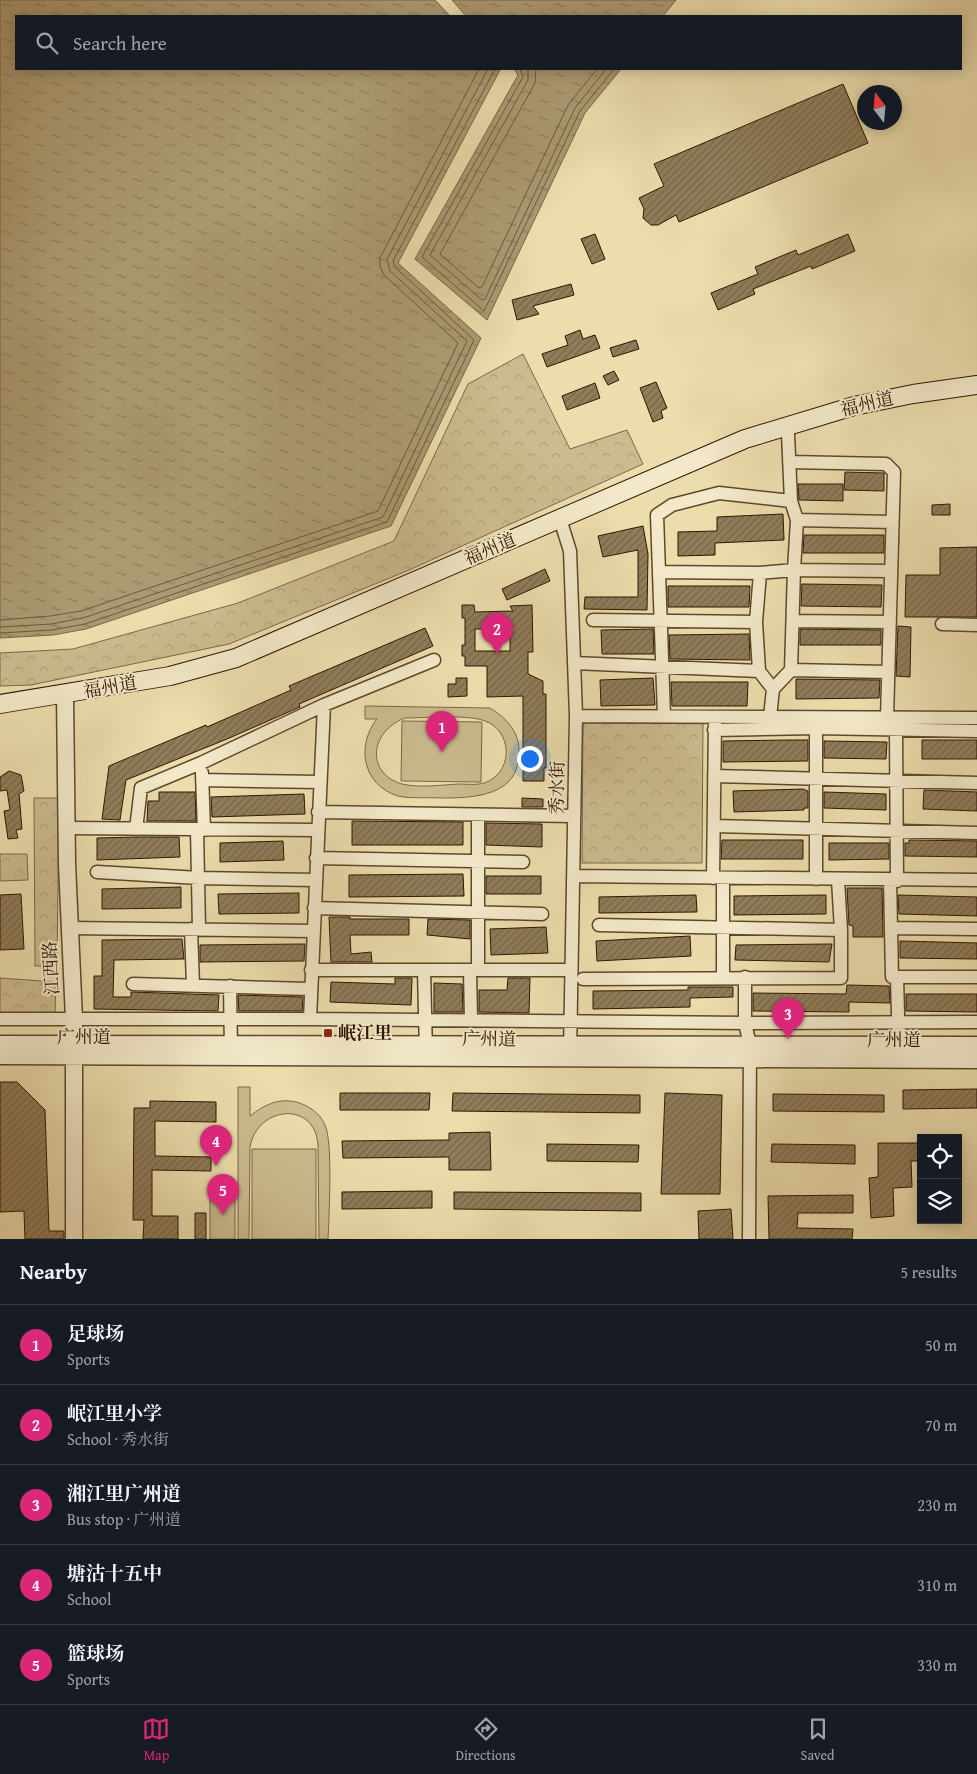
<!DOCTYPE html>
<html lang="en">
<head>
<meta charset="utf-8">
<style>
	:root { --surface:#171b24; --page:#242831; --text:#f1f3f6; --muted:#9ea1a6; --line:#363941; --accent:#db2777 }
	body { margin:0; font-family:"Gentium Book Plus","Noto Serif SC",serif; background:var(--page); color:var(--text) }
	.controls { position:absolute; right:15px; bottom:15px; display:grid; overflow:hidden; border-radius:0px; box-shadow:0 2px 12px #0003 }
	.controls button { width:45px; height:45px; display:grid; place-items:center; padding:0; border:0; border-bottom:1px solid var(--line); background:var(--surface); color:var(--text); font:25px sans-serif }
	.compass { position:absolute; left:857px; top:85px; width:45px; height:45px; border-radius:50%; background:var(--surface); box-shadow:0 2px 12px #0003; rotate:344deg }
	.you { position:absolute; left:529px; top:758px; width:18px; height:18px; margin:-12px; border:4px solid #fff; border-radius:50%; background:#1a73e8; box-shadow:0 0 0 8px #1a73e833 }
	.badge { display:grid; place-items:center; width:32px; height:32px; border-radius:50%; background:var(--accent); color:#fff; font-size:16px; font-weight:700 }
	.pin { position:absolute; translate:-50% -41px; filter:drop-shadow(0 1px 2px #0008) }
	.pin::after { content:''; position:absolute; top:26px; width:18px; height:15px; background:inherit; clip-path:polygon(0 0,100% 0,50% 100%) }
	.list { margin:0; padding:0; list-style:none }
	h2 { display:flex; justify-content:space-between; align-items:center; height:65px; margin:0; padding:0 20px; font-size:21px }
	h2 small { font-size:16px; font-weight:400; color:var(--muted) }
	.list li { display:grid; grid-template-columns:32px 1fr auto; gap:15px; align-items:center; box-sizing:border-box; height:80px; padding:0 20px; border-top:1px solid var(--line) }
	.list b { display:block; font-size:19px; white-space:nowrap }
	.list p { margin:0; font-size:16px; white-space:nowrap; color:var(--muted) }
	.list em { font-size:16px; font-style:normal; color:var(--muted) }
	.icon { flex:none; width:28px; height:28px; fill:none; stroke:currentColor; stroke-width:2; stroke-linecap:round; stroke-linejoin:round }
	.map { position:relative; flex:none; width:977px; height:1239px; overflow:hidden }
	.search { position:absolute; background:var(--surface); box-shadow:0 2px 12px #0003; left:15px; right:15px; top:15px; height:55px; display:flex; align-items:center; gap:12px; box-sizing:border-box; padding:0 18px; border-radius:0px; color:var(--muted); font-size:19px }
	.sheet { height:465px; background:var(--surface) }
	nav { display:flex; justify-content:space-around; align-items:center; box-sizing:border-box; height:70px; border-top:1px solid var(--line); background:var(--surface); font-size:14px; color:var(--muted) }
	nav a { display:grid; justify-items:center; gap:2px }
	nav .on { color:var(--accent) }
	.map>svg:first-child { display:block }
	.park { fill:url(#park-crowns); stroke:#7c6848 }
	.garden { fill:#ccbb90; stroke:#7c6848; fill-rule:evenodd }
	.water { fill:url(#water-ripples); stroke:#796544 }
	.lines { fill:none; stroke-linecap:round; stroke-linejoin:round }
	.shore { stroke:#6c5839; stroke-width:1 }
	.building { fill:url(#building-hatch); stroke:#2d1600; fill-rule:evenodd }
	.minor-casing { stroke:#5d482b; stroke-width:15 }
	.tertiary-casing { stroke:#5d482b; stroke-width:19 }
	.secondary-casing { stroke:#2d1600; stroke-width:20 }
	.minor { stroke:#f3e9ca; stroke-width:12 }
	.tertiary { stroke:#f3e9ca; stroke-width:16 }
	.secondary { stroke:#f3e9ca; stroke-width:18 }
	.poi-dot { fill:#8f2418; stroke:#f3e9ca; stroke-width:2 }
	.labels { text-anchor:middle; stroke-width:4; stroke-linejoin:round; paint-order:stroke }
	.street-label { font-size:18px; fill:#2d1600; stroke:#f3e9ca }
	.poi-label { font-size:18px; font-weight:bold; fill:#2d1600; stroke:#f3e9ca; text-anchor:start }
</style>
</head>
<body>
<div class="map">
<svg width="977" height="1239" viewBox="0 0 977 1239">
	<defs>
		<pattern id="park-crowns" width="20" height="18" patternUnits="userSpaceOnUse" patternTransform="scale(1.25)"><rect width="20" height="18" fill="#ccbb90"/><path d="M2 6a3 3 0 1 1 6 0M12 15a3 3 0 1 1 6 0" fill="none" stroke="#b0a07a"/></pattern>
		<pattern id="water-ripples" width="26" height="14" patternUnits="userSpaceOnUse" patternTransform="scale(1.25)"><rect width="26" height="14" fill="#ab9972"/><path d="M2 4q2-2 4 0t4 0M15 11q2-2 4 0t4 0" fill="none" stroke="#8c7c5b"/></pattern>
		<pattern id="building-hatch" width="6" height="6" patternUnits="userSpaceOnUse" patternTransform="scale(1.25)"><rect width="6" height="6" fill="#907d5a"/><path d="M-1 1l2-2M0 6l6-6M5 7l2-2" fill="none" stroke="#766548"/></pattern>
	</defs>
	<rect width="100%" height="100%" fill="#ecddad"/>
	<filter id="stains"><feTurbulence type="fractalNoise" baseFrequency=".004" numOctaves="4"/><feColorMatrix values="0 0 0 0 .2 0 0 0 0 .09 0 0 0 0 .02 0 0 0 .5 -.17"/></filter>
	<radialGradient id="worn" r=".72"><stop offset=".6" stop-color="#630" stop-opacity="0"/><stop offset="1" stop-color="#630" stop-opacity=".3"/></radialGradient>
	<path class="park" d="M 523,354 L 570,449 L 627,430 L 643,464 L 409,570 L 229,644 L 31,685 L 0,686 L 0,653 L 73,649 L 238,603 L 394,541 L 468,384 Z
		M 583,723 L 703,723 L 702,863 L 582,863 Z
		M 34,798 L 59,798 L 57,966 L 35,966 Z
		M 0,854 L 27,854 L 28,880 L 0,881 Z
		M 0,978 L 56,982 L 55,1014 L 0,1014 Z"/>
	<path class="garden" d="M 365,706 L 490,708 C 505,717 519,731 519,750 C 521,797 473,798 440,798 C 426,797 411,799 398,796 C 362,785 356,745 377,719 L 365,719 ZM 405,718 C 425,718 468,714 485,721 C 511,730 514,768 489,781 C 479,786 469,784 459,784 C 441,785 419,788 402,784 C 365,773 370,731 405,718 Z
		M 402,721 L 482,722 L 481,782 L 401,781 Z
		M 238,1087 L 250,1087 L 250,1116 C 264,1105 278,1098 296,1102 C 308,1105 320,1113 325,1125 C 333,1141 329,1217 328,1239 L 319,1239 L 318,1145 C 315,1100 257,1106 250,1147 L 249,1239 L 238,1239 Z
		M 252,1149 L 316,1149 L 316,1239 L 252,1239 Z
		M 210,1191 L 235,1191 L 235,1239 L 210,1239 Z"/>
	<path class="water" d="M 0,0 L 435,0 L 450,16 L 16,16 L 16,69 L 500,70 L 398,263 L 481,338 L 391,526 L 86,629 L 53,635 L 0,638 Z
		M 452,0 L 676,0 L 663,16 L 466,16 Z
		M 514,69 L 621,69 L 585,113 L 487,320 L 415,259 L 518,75 Z"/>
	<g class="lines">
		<path class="shore" d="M 520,69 L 523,77 L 422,257 L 484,311 L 580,111 L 614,69
			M 528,69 L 528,80 L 430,255 L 482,300 L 485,299 L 575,108 L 606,69
			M 536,69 L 535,83 L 440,254 L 479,288 L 482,287 L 568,105 L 597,69
			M 0,620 L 50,616 L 81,611 L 378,511 L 458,343 L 384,275 L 380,267 L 380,258 L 479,69
			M 0,627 L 51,624 L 83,618 L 383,517 L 467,341 L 390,271 L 387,259 L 488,69
			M 0,633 L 52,630 L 85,624 L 387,522 L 474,340 L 395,267 L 393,261 L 495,69"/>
	</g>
	<path class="building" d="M 843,84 L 868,143 L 679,222 L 676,215 L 658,225 L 651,225 L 643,218 L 644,209 L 639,198 L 664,186 L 654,164 Z
		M 595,234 L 605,259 L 592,264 L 581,239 Z
		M 848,234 L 855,251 L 812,269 L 811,266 L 753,289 L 755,294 L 718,310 L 711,293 L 758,274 L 755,267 L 796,250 L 798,255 Z
		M 571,284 L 574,295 L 533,306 L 539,314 L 517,320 L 512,300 Z
		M 580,330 L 583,339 L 595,335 L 600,348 L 547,367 L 542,354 L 568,345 L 565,336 Z
		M 636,340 L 639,349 L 613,357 L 610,348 Z
		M 614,371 L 619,380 L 608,385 L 603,376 Z
		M 656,382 L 667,408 L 661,411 L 663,418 L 653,422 L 640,388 Z
		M 595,383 L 600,398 L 567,410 L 562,396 Z
		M 845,472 L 884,473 L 884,491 L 844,490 Z
		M 798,484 L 843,484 L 843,501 L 799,500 Z
		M 950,504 L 950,515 L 932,515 L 932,505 Z
		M 783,514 L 784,540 L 715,543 L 715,555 L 678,556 L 678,532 L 717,531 L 717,517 Z
		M 643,526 L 648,554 L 647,610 L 584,609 L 585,597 L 638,597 L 638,550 L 603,557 L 598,536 Z
		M 804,535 L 884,535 L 884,553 L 803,553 Z
		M 977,547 L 977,617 L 905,617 L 906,575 L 940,575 L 940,548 Z
		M 545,569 L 550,581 L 507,600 L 502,589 Z
		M 802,584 L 882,585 L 881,607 L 801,606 Z
		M 668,586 L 750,586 L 749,607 L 668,607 Z
		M 462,605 L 474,605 L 475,612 L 513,611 L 510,606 L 532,605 L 533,652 L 528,652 L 528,674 L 543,681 L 543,694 L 546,694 L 546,768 L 544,768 L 544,781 L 523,781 L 523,696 L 487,697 L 487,666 L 465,666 L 465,656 L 462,656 L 462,645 L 465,645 L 465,618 L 462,618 ZM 475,629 L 510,629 L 510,651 L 475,651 Z
		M 898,626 L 911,627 L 910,677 L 896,676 Z
		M 425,628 L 433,646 L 299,704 L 300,707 L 227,739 L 126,780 L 120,820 L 102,819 L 109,766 L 206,725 L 207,727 L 291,690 L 289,686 Z
		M 653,629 L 654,654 L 602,654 L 601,630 Z
		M 800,629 L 881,630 L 881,645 L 800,645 Z
		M 749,634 L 750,660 L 670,659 L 669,635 Z
		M 456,678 L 467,678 L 467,696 L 448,697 L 448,684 L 456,684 Z
		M 653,678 L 655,705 L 601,706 L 600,680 Z
		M 796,679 L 880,680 L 879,698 L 796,699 Z
		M 671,682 L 748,682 L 747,706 L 672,706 Z
		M 788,740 L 808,740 L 808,761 L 723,762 L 723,741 Z
		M 922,740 L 977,740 L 977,759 L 922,759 Z
		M 824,741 L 887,742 L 886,759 L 824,758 Z
		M 9,771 L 21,775 L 24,791 L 19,794 L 22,829 L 16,830 L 18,838 L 8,839 L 4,811 L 10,810 L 7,790 L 0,791 L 0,777 Z
		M 803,789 L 808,791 L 808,808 L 804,808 L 804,810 L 734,812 L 733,791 Z
		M 924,790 L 977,792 L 977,811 L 923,809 Z
		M 159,792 L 195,792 L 196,821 L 147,821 L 148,801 L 159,801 Z
		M 824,792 L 886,794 L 886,810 L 824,808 Z
		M 304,794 L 305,814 L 212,817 L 211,797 Z
		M 522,798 L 543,799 L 543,807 L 522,807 Z
		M 352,821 L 463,822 L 463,845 L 352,845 Z
		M 486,823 L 542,824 L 542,847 L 486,845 Z
		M 136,837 L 179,837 L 180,857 L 97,860 L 97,838 Z
		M 722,840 L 803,840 L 803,859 L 721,859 Z
		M 909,840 L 977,841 L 977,857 L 905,856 L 905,843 L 909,843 Z
		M 283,841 L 284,860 L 220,862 L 220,843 Z
		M 829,843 L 889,843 L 889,859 L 829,860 Z
		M 463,874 L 464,896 L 349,897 L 349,875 Z
		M 486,876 L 541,876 L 541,894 L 486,894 Z
		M 181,887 L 181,908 L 102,909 L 102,889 Z
		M 847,888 L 882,888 L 883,937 L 853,937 L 853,926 L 849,925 Z
		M 299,893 L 299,913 L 219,914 L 218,894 Z
		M 21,894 L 24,949 L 0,950 L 0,895 Z
		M 696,895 L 697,912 L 599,913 L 599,897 Z
		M 826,895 L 826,914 L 734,915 L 734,896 Z
		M 898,895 L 977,897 L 977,916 L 899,914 Z
		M 329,917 L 350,917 L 350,919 L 409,919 L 409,935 L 350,935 L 351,954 L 371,952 L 372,962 L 331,962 Z
		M 428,919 L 470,920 L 470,939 L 427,935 Z
		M 546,927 L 548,953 L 491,955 L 490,929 Z
		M 690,936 L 691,956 L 597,961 L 596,941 Z
		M 182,939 L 184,959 L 114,960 L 113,997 L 131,997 L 131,992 L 219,995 L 218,1011 L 94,1009 L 94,976 L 102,976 L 102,940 Z
		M 900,941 L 977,943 L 977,959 L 900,958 Z
		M 305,944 L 304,961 L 200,962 L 200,945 Z
		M 832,944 L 829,962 L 735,960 L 736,945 Z
		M 395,978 L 412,978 L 411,1005 L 330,1002 L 331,982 L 395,984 Z
		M 508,978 L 530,978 L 529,1013 L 479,1012 L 479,990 L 507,990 Z
		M 434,983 L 462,984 L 463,1012 L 434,1012 Z
		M 847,985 L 889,986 L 890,1003 L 849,1002 L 849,1012 L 753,1011 L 753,993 L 846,994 Z
		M 688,987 L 733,987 L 733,997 L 690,998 L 690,1007 L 593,1009 L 593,991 L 688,990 Z
		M 906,994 L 977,994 L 977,1012 L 906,1011 Z
		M 238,995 L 303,997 L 302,1011 L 239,1011 Z
		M 0,1082 L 17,1082 L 45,1110 L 49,1231 L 64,1231 L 64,1239 L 25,1239 L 24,1211 L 0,1212 Z
		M 977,1089 L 977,1108 L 903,1109 L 903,1090 Z
		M 340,1093 L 430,1093 L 429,1110 L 340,1110 Z
		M 453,1093 L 640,1095 L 640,1113 L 452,1111 Z
		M 665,1093 L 722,1095 L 720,1194 L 661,1194 Z
		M 773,1094 L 884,1095 L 884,1112 L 773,1111 Z
		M 150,1101 L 216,1102 L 216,1122 L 155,1121 L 155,1156 L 211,1157 L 211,1171 L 152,1170 L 152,1216 L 178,1216 L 178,1239 L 143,1239 L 144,1220 L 133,1220 L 134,1108 L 150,1108 Z
		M 490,1132 L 491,1170 L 449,1170 L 449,1157 L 343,1158 L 342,1141 L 449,1140 L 449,1133 Z
		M 878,1143 L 921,1143 L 921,1161 L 911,1161 L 912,1187 L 893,1188 L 894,1216 L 871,1218 L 869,1178 L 878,1177 Z
		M 547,1144 L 639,1145 L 638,1162 L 547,1161 Z
		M 772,1144 L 855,1145 L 855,1164 L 771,1162 Z
		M 432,1191 L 432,1208 L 342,1209 L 342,1192 Z
		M 454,1192 L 641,1193 L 641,1211 L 454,1209 Z
		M 853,1195 L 853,1213 L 798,1213 L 797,1228 L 853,1229 L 852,1239 L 769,1239 L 768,1196 Z
		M 731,1209 L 733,1239 L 699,1239 L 698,1211 Z
		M 195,1213 L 206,1213 L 206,1239 L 195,1239 Z"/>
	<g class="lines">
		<defs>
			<path id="minor" d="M 789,462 L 886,464 L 894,472 L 887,718
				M 560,519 L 570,551 L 576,716 L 570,1053
				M 797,520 L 892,522
				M 659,572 L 760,573
				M 593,620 L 756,622
				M 793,621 L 890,622
				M 942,624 L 977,625
				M 574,663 L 759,671
				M 791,670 L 887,672
				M 773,689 L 791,670 L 794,570 L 890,571
				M 576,716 L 977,718
				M 664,716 L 657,515 L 672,505 L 719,493 L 791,501
				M 770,717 L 773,689 L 759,671 L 756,622 L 760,573 L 794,570 L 797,520 L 791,501 L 788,434
				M 816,728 L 816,879
				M 714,730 L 816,728 L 977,731
				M 896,730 L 897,881
				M 202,773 L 204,830
				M 714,776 L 977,783
				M 202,780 L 319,782
				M 318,812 L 574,816
				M 714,826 L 977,833
				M 67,828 L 317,830
				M 136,829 L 141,788 L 201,763 L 324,705 L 434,660
				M 197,829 L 199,929
				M 316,858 L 523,862
				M 97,872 L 199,878 L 315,880
				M 573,876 L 977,880
				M 713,878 L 715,722
				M 890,880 L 892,977 L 977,977
				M 314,908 L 542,914
				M 599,925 L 841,930
				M 69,928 L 313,931
				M 891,928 L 977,929
				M 191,929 L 193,985
				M 311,970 L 571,970
				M 424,970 L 426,1053
				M 470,970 L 471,1020
				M 478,970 L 478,815
				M 723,977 L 723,878
				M 745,977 L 745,1023 L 750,1045 L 749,1239
				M 897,977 L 899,1052
				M 583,979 L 841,978 L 841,930 L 838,880
				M 133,984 L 310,989
				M 230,986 L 231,1051
				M 0,1019 L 310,1019 L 745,1023 L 977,1022
				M 310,1019 L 324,705"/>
			<path id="tertiary" d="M 65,695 L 67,864 L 74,1019 L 74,1239
				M 0,1044 L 977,1045
				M 0,1056 L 977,1060"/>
			<path id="secondary" d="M 0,704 L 170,676 L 236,658 L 745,439 L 854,406 L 913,394 L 977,385"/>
		</defs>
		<use href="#minor" class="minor-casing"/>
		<use href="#tertiary" class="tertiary-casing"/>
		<use href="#secondary" class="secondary-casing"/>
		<use href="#minor" class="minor"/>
		<use href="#tertiary" class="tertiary"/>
		<use href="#secondary" class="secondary"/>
	</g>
	<rect class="poi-dot" x="323" y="1028" width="10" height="10" rx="2.5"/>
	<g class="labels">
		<g class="street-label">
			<text transform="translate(867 404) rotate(-13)" y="6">福州道</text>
			<text transform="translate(490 549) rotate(-23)" y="6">福州道</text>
			<text transform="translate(110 687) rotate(-10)" y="6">福州道</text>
			<text transform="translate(557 788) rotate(-89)" y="6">秀水街</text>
			<text transform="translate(51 968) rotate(-93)" y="6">江西路</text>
			<text x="84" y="1043">广州道</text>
			<text transform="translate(489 1039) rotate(1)" y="6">广州道</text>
			<text x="894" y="1046">广州道</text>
		</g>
		<g class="poi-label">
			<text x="338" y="1039">岷江里</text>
		</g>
	</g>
	<rect width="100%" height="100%" filter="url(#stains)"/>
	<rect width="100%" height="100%" fill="url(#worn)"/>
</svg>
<div class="controls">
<button><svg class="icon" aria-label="locate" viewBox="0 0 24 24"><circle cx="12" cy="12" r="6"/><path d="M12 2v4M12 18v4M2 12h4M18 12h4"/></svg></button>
<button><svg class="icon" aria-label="layers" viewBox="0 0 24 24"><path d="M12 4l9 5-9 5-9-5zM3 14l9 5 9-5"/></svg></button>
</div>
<svg class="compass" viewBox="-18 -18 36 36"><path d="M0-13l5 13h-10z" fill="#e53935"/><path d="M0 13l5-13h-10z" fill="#9ea1a6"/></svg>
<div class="you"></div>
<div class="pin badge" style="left:442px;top:752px">1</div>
<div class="pin badge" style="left:497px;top:654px">2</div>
<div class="pin badge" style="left:788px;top:1039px">3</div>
<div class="pin badge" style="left:216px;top:1166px">4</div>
<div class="pin badge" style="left:223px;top:1215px">5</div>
<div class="search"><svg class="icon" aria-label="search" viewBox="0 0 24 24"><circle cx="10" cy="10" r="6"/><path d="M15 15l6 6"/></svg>Search here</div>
</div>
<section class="sheet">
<h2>Nearby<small>5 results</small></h2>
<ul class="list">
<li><span class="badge">1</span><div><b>足球场</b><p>Sports</p></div><em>50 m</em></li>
<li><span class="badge">2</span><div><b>岷江里小学</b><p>School · 秀水街</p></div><em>70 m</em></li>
<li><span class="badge">3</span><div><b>湘江里广州道</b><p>Bus stop · 广州道</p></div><em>230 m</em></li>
<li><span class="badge">4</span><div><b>塘沽十五中</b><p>School</p></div><em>310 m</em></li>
<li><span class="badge">5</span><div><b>篮球场</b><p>Sports</p></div><em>330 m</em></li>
</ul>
</section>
<nav>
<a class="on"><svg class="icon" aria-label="map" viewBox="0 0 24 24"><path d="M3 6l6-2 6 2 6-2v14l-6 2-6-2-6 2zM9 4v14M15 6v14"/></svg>Map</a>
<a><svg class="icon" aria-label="directions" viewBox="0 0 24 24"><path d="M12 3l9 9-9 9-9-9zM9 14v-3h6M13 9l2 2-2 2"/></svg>Directions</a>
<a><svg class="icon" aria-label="saved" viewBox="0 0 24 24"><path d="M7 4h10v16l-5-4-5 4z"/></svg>Saved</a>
</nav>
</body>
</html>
